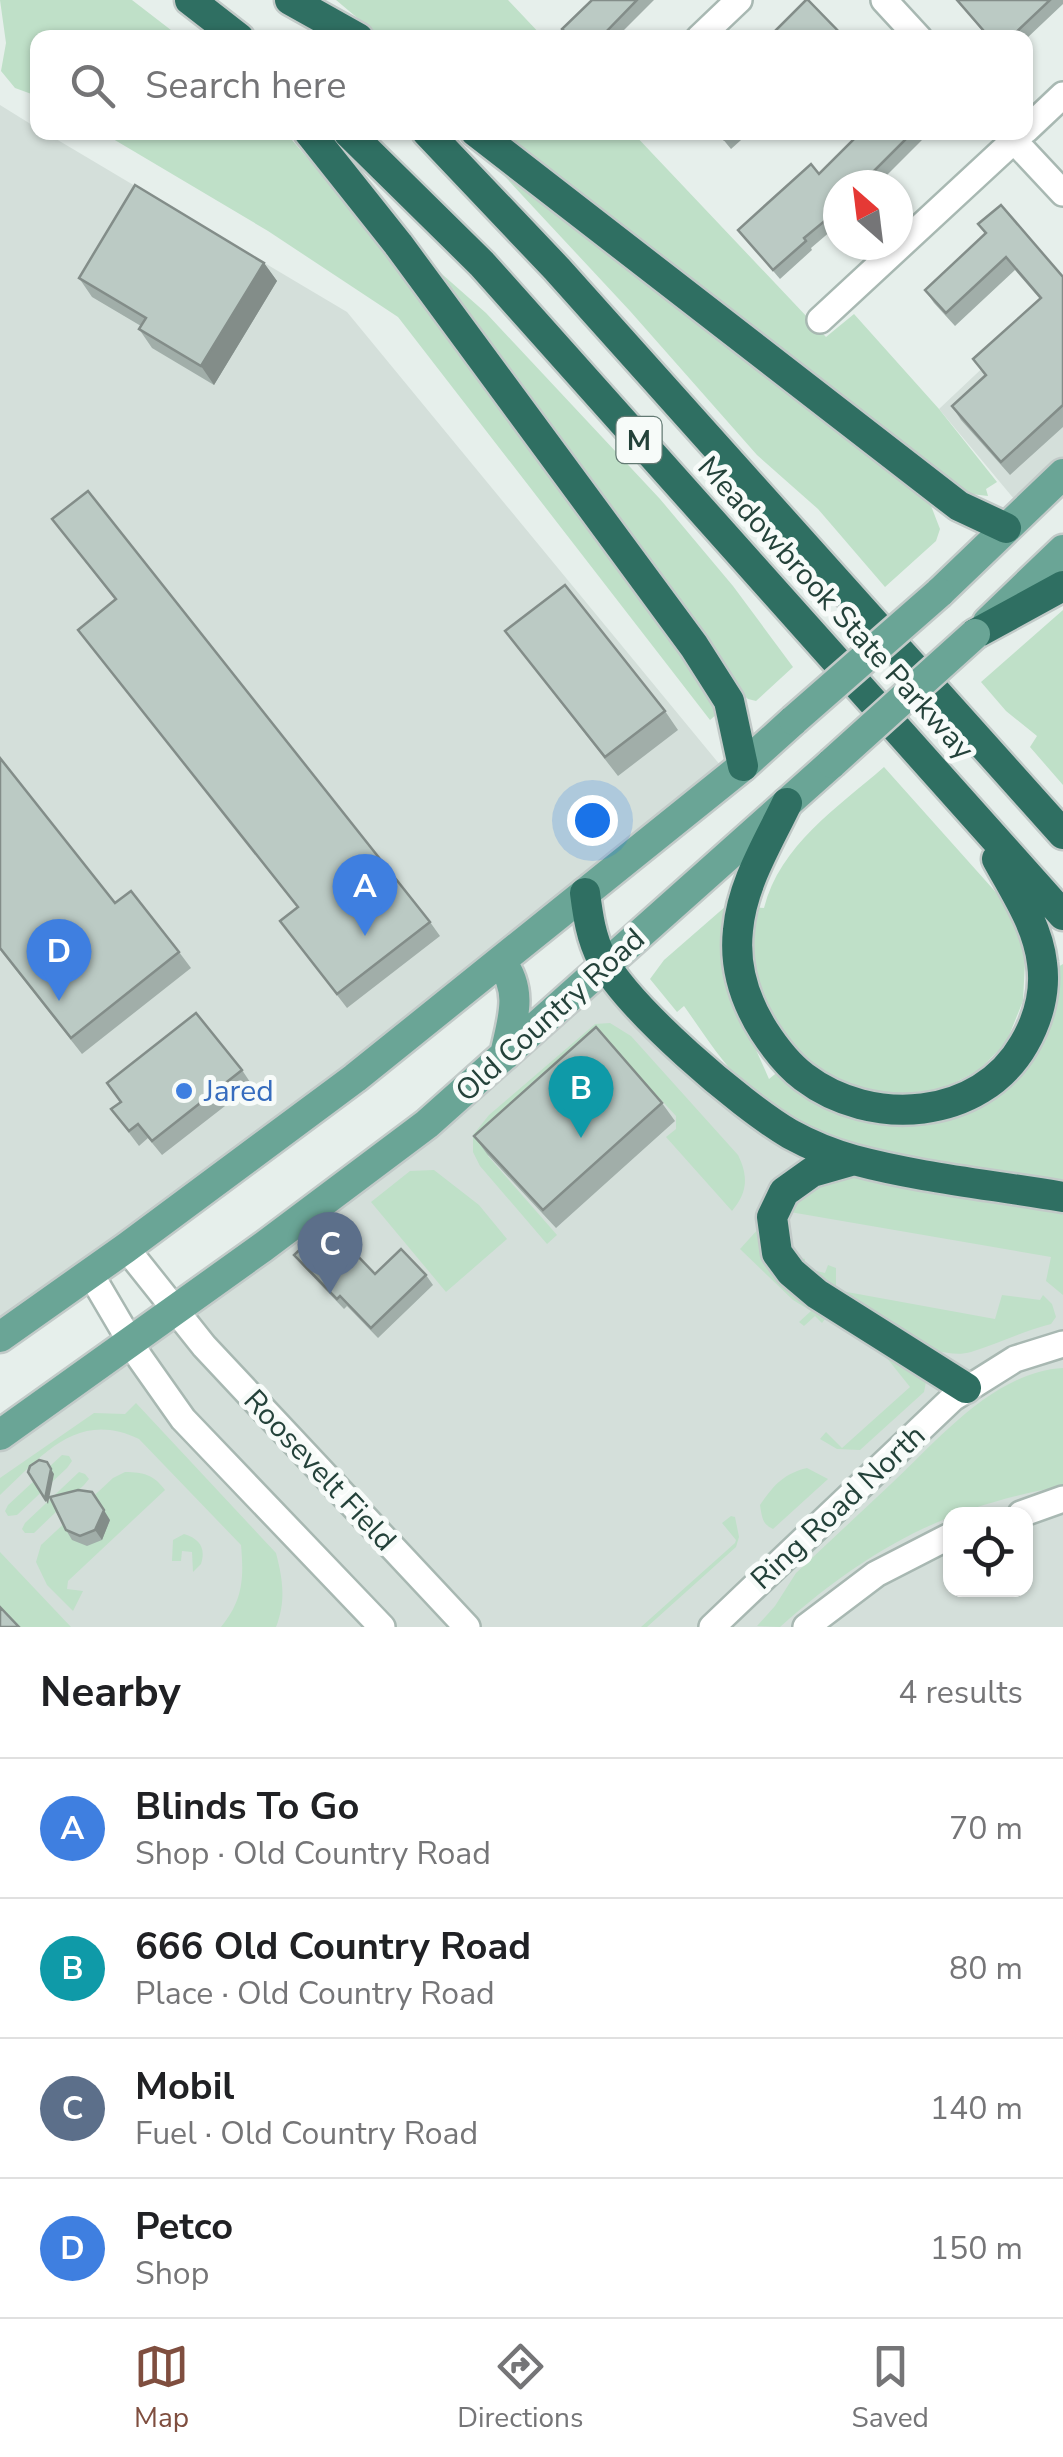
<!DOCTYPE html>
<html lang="en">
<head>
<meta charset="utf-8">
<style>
	:root { --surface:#fff; --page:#f2f2f2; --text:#202124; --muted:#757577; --line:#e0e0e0; --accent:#7f4e3f }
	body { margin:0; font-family:"Nunito Sans",sans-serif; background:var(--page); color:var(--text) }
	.controls { position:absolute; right:30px; bottom:30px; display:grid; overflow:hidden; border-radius:20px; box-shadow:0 2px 8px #0004 }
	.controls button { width:90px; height:90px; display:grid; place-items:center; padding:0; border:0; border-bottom:2px solid var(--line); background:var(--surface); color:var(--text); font:50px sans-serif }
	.compass { position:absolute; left:823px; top:170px; width:90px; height:90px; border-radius:50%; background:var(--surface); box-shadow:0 2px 8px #0004; rotate:332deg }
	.you { position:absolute; left:592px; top:820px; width:35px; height:35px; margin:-25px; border:8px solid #fff; border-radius:50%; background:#1a73e8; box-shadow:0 0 0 15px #1a73e833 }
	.badge { display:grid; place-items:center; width:65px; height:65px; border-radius:50%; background:var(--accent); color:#fff; font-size:32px; font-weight:700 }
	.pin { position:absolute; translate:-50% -82px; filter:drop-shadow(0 2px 5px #0008) }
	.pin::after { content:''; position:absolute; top:52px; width:35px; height:30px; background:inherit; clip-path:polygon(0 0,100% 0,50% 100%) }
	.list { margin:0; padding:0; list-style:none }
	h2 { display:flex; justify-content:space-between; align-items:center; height:130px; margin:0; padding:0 40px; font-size:42px }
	h2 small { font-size:32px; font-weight:400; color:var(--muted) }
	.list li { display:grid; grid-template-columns:65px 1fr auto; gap:30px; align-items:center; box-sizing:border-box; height:140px; padding:0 40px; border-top:2px solid var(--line) }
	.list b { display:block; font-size:38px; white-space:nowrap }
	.list p { margin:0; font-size:32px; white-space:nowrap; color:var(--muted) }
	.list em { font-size:32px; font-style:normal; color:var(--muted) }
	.icon { flex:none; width:55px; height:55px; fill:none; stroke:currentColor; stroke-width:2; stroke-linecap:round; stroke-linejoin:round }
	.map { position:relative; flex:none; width:1063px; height:1627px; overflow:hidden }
	.search { position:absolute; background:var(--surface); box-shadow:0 2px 8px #0004; left:30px; right:30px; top:30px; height:110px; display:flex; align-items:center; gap:25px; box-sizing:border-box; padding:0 35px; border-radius:20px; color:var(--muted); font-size:38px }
	.sheet { height:690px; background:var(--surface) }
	nav { display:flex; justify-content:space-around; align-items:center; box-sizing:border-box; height:140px; border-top:2px solid var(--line); background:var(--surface); font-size:28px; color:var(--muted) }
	nav a { display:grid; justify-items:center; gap:5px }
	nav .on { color:var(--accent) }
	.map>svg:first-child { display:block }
	.built { fill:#d4dfda; fill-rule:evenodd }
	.green { fill:#bfe0c8 }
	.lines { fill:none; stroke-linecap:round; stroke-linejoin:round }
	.street-casing { stroke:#a8b8b2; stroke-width:30 }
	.primary-casing { stroke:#c2cac8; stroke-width:35 }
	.highway-casing { stroke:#c2cac8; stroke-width:35 }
	.street { stroke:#fff; stroke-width:25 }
	.primary { stroke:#6aa596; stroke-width:30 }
	.highway { stroke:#2f6f62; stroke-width:30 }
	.primary-bridge-casing { stroke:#c2cac8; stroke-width:35; stroke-linecap:butt }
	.primary-bridge { stroke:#6aa596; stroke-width:30 }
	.wall { fill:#a1aea9 }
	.shaded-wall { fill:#838d89 }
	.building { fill:#bbcac4; stroke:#838d89; stroke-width:2.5 }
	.shop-dot { fill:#3f7fe0; stroke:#f7fbf9; stroke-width:4 }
	.labels { text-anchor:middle; stroke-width:10; stroke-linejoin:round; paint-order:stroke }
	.shield { fill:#f7fbf9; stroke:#637a73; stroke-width:2.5 }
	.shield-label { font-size:28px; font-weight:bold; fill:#24423a }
	.street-label { font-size:30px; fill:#24423a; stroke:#f7fbf9 }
	.shop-label { font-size:30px; fill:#366cbe; stroke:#f7fbf9; text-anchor:start }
</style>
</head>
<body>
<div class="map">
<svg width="1063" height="1627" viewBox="0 0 1063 1627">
	<rect width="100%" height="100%" fill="#e6efeb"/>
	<path class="built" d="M 0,105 L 37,128 L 38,132 L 46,133 L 347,312 L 730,777 L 0,1337 Z
		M 1063,292 L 1063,474 L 1024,511 L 939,409 Z
		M 606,966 L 751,1106 L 1063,1229 L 1063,1627 L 0,1627 L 0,1435 L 174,1311 ZM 950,1514 L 1026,1514 L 1026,1590 L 950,1590 Z"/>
	<path class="green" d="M 0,0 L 132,0 L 180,37 L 38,38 L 37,96 L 15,88 L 1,71 L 6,43 Z
		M 336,0 L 508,0 L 543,37 L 380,37 Z
		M 103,133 L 286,133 L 376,238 L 716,695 L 718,713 L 710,720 L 398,317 L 268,231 Z
		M 494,133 L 633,133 L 826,337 L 854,314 L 939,409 L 997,482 L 986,489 L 988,496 L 962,493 Z
		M 468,137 L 928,498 L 940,529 L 936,541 L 885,587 L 818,509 L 757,455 L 630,311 Z
		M 426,260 L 486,313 L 660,499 L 733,586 L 793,667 L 756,701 L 748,699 L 734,687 Z
		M 1063,610 L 1063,785 L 1030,747 L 1037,736 L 1006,711 L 981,682 Z
		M 884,767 L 1001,898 L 1018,925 L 1025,962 L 1023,1001 L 1006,1043 L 978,1071 L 940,1090 L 893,1094 L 859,1090 L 817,1074 L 790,1050 L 752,983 L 749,907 L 764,908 C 780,845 837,808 884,767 Z
		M 726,906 C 716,969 744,1022 769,1079 L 780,1070 L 822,1101 L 988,1093 L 1051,971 L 1063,964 L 1063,1183 C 971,1168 847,1157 769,1104 C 732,1080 709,1041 684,1006 L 677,1012 L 650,979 L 664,960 Z
		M 610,1023 L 631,1036 L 738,1155 C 749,1177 747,1193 732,1211 L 666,1137 L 676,1129 L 676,1116 L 612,1047 L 488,1156 L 557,1235 L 547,1244 L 480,1166 L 473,1152 L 473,1135 L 489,1115 L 595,1024 Z
		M 434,1170 L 479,1205 L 507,1239 L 446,1292 L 371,1202 L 410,1171 Z
		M 829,1171 L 1063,1207 L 1063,1295 L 1046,1281 L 1051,1257 L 790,1212 L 784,1205 Z
		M 760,1227 L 760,1247 L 772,1271 L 828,1315 L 822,1323 L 815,1316 L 804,1326 L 799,1322 L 811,1311 L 793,1300 L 740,1249 Z
		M 797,1257 L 805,1259 L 804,1268 L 825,1273 L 828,1265 L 836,1268 L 836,1290 L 995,1319 L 1002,1295 L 1040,1300 L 1043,1295 L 1052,1304 L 1056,1317 L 1051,1324 C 1023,1331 998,1344 971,1352 C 922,1366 835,1292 796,1265 Z
		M 882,1352 L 926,1382 L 924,1392 L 860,1450 L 837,1449 L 820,1439 L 826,1432 L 842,1448 L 910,1387 Z
		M 1063,1368 L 1063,1486 C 945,1507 869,1548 780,1627 L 757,1626 L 775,1606 L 796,1573 C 828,1543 860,1513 892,1483 C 939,1439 994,1372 1063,1368 Z
		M 136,1403 L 276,1553 C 283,1580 286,1601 276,1627 L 221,1627 C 243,1600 244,1579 241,1545 L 139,1439 C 77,1409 42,1456 0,1495 L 0,1478 L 94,1413 L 125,1414 Z
		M 62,1455 L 69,1456 L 72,1461 L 67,1468 L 17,1515 L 8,1516 L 5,1511 L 8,1505 Z
		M 807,1468 L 828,1479 L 773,1529 C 762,1524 762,1517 760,1505 C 774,1485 783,1474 807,1468 Z
		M 79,1472 L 85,1474 L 89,1479 L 84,1485 L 34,1533 L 25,1533 L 22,1529 L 25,1523 Z
		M 125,1472 C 144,1472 154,1475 165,1490 L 68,1581 L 67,1589 L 83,1591 L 73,1611 L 47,1585 L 36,1562 L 41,1545 L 113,1478 Z
		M 731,1516 L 735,1517 L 739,1537 L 736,1547 L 647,1627 L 641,1627 L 735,1543 L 736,1540 L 722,1523 Z
		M 184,1534 C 200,1539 206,1548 201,1564 L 193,1572 L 192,1552 L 182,1551 L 181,1561 L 172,1561 L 173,1540 Z
		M 0,1552 L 71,1627 L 14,1627 L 0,1612 Z"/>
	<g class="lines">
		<defs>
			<path id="street" d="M 884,0 L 919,38
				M 699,38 L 739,0
				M 1026,130 L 1063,95
				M 1006,132 L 1063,193
				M 820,320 L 1023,132
				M 126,1248 L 204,1346 L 467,1627
				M 90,1273 L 140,1358 L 183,1419 L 382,1627
				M 1021,1514 L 1063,1499
				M 712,1627 L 953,1398 L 1015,1359 L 1063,1344
				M 806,1627 L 876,1574 L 950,1536"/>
			<path id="primary" d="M 939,593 L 1063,474
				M 988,622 L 1063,550
				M 501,962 C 524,992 512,1021 505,1055
				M 0,1337 L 126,1248 L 355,1078 L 743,766 L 794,720
				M 0,1435 L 263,1247 L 427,1124 L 832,763"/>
			<path id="highway" d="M 190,0 L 239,38
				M 290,0 L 358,38
				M 309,132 L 398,244 L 694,646 L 729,701 L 743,766
				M 348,132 L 482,264 L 1063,915
				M 427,132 L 557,269 L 1063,834
				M 476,132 L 959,506 L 1006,528
				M 975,634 L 1063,586
				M 787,803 C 768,843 742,884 738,930 C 734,966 745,1001 764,1031 C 775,1048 788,1065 804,1077 C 871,1128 980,1121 1024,1044 C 1038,1020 1046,991 1042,963 C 1038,926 1015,892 997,859
				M 585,893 C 588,916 591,938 602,959 C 630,1010 739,1104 790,1134 C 810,1145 832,1154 854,1160 C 921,1178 994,1185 1063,1197
				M 854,1160 L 812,1172 L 784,1192 L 772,1217 L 777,1253 L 791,1272 L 817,1294 L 966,1388"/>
		</defs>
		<use href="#street" class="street-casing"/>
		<use href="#primary" class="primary-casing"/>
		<use href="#highway" class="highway-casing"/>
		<use href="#street" class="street"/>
		<use href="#primary" class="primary"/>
		<use href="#highway" class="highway"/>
		<defs>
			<path id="primary-bridge" d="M 794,720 L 939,593
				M 832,763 L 975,634"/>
		</defs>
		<use href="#primary-bridge" class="primary-bridge-casing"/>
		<use href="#primary-bridge" class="primary-bridge"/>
	</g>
	<path class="wall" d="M 592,0 L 654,0 L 616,38 L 569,38 L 562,29 Z
		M 957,0 L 1063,0 L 1063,4 L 1026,39 L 1026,38 L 988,38 Z
		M 717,132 L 750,132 L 731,149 Z
		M 861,132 L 930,132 L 877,185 L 838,185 L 838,225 L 811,248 L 812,250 L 780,279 L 738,230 L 819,174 Z
		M 978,224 L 1063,277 L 1063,427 L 1010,475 L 961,420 L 952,406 L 985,376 L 973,359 L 1040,299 L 1015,270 L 955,326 L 934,303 L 925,290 L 985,234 Z
		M 264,263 L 277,281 L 214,385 L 152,348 L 139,329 L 141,326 L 92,297 L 79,278 Z
		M 52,519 L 430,922 L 440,936 L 347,1008 L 280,921 L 298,908 L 78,630 L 115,600 Z
		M 505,631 L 665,711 L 678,730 L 618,776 Z
		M 0,758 L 115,903 L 179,952 L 191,968 L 82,1054 L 0,950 Z
		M 242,1070 L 252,1085 L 162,1155 L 148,1138 L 139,1146 L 111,1109 L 120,1102 L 107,1083 Z
		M 662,1103 L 675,1121 L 556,1228 L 487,1154 L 474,1136 Z
		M 294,1255 L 375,1274 L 426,1275 L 433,1285 L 378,1338 L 347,1306 L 344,1309 L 301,1264 Z
		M 110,1520 L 102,1540 L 87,1546 L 72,1540 L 66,1530 Z"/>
	<path class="shaded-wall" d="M 264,263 L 277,281 L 214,385 L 201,366 Z
		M 51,1469 L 54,1474 L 48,1504 L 45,1499 Z
		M 99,1502 L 110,1520 L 102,1540 L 95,1530 Z"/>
	<path class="building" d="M 592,0 L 637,0 L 600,38 L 571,38 L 562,29 Z
		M 806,0 L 808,0 L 845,38 L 768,38 Z
		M 957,0 L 1050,0 L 1010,38 L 990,38 Z
		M 719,132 L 732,132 L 724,139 Z
		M 861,132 L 913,132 L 860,185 L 838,185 L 838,210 L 804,238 L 806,241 L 773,270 L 738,230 L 811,164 L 819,174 Z
		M 135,185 L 264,263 L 201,366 L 139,329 L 146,318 L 79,278 Z
		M 1001,205 L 1063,277 L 1063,405 L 1001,462 L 952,406 L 986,375 L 973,359 L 1041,298 L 1006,257 L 946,313 L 925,290 L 986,233 L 978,224 Z
		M 88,491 L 430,922 L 337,994 L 280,921 L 298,907 L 78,630 L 116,599 L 52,519 Z
		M 565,585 L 665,711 L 605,757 L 505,631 Z
		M 0,758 L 115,903 L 131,891 L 179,952 L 71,1038 L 0,948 Z
		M 196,1013 L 242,1070 L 152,1141 L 138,1124 L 129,1131 L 111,1109 L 121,1102 L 107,1083 Z
		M 596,1027 L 662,1103 L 543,1210 L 474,1136 Z
		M 327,1224 L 375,1274 L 401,1249 L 426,1275 L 371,1328 L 340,1296 L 337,1299 L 294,1255 Z
		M 39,1460 L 47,1462 L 51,1469 L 45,1499 L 28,1472 L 30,1466 Z
		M 78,1490 L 92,1492 L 104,1510 L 95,1530 L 80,1536 L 66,1530 L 50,1497 Z
		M 0,1607 L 19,1627 L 0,1627 Z"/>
	<circle class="shop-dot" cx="184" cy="1091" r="10"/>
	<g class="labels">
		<rect class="shield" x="616.5" y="417" width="45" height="46" rx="8"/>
		<g class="shield-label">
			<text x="639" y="450">M</text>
		</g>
		<g class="street-label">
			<text transform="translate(836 608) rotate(48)" y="10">Meadowbrook State Parkway</text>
			<text transform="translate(550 1015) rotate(-42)" y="10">Old Country Road</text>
			<text transform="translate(320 1470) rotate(47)" y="10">Roosevelt Field</text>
			<text transform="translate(838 1507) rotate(-43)" y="10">Ring Road North</text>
		</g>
		<g class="shop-label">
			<text x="204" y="1101">Jared</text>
		</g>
	</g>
</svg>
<div class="controls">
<button><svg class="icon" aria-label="locate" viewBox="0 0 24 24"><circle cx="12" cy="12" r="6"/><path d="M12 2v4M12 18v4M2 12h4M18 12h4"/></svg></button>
</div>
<svg class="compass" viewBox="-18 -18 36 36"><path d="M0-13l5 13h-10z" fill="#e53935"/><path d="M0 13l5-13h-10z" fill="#757577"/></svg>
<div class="you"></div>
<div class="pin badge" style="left:365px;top:936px;background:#3f7fe0">A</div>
<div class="pin badge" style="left:581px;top:1138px;background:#0f9aa8">B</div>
<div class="pin badge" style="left:330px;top:1294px;background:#5c6f8a">C</div>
<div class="pin badge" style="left:59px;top:1001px;background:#3f7fe0">D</div>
<div class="search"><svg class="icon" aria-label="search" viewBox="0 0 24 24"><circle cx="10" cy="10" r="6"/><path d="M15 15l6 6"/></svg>Search here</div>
</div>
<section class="sheet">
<h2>Nearby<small>4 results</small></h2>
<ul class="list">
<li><span class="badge" style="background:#3f7fe0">A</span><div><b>Blinds To Go</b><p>Shop · Old Country Road</p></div><em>70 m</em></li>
<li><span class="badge" style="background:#0f9aa8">B</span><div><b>666 Old Country Road</b><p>Place · Old Country Road</p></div><em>80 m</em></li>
<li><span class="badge" style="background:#5c6f8a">C</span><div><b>Mobil</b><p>Fuel · Old Country Road</p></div><em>140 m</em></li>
<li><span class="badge" style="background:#3f7fe0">D</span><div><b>Petco</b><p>Shop</p></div><em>150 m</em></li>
</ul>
</section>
<nav>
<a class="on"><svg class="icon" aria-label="map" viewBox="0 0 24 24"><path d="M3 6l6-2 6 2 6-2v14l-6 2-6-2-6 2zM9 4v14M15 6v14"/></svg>Map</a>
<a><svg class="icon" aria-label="directions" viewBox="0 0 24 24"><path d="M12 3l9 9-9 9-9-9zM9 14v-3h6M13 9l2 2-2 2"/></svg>Directions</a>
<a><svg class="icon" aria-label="saved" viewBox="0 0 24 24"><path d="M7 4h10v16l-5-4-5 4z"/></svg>Saved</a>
</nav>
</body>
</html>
